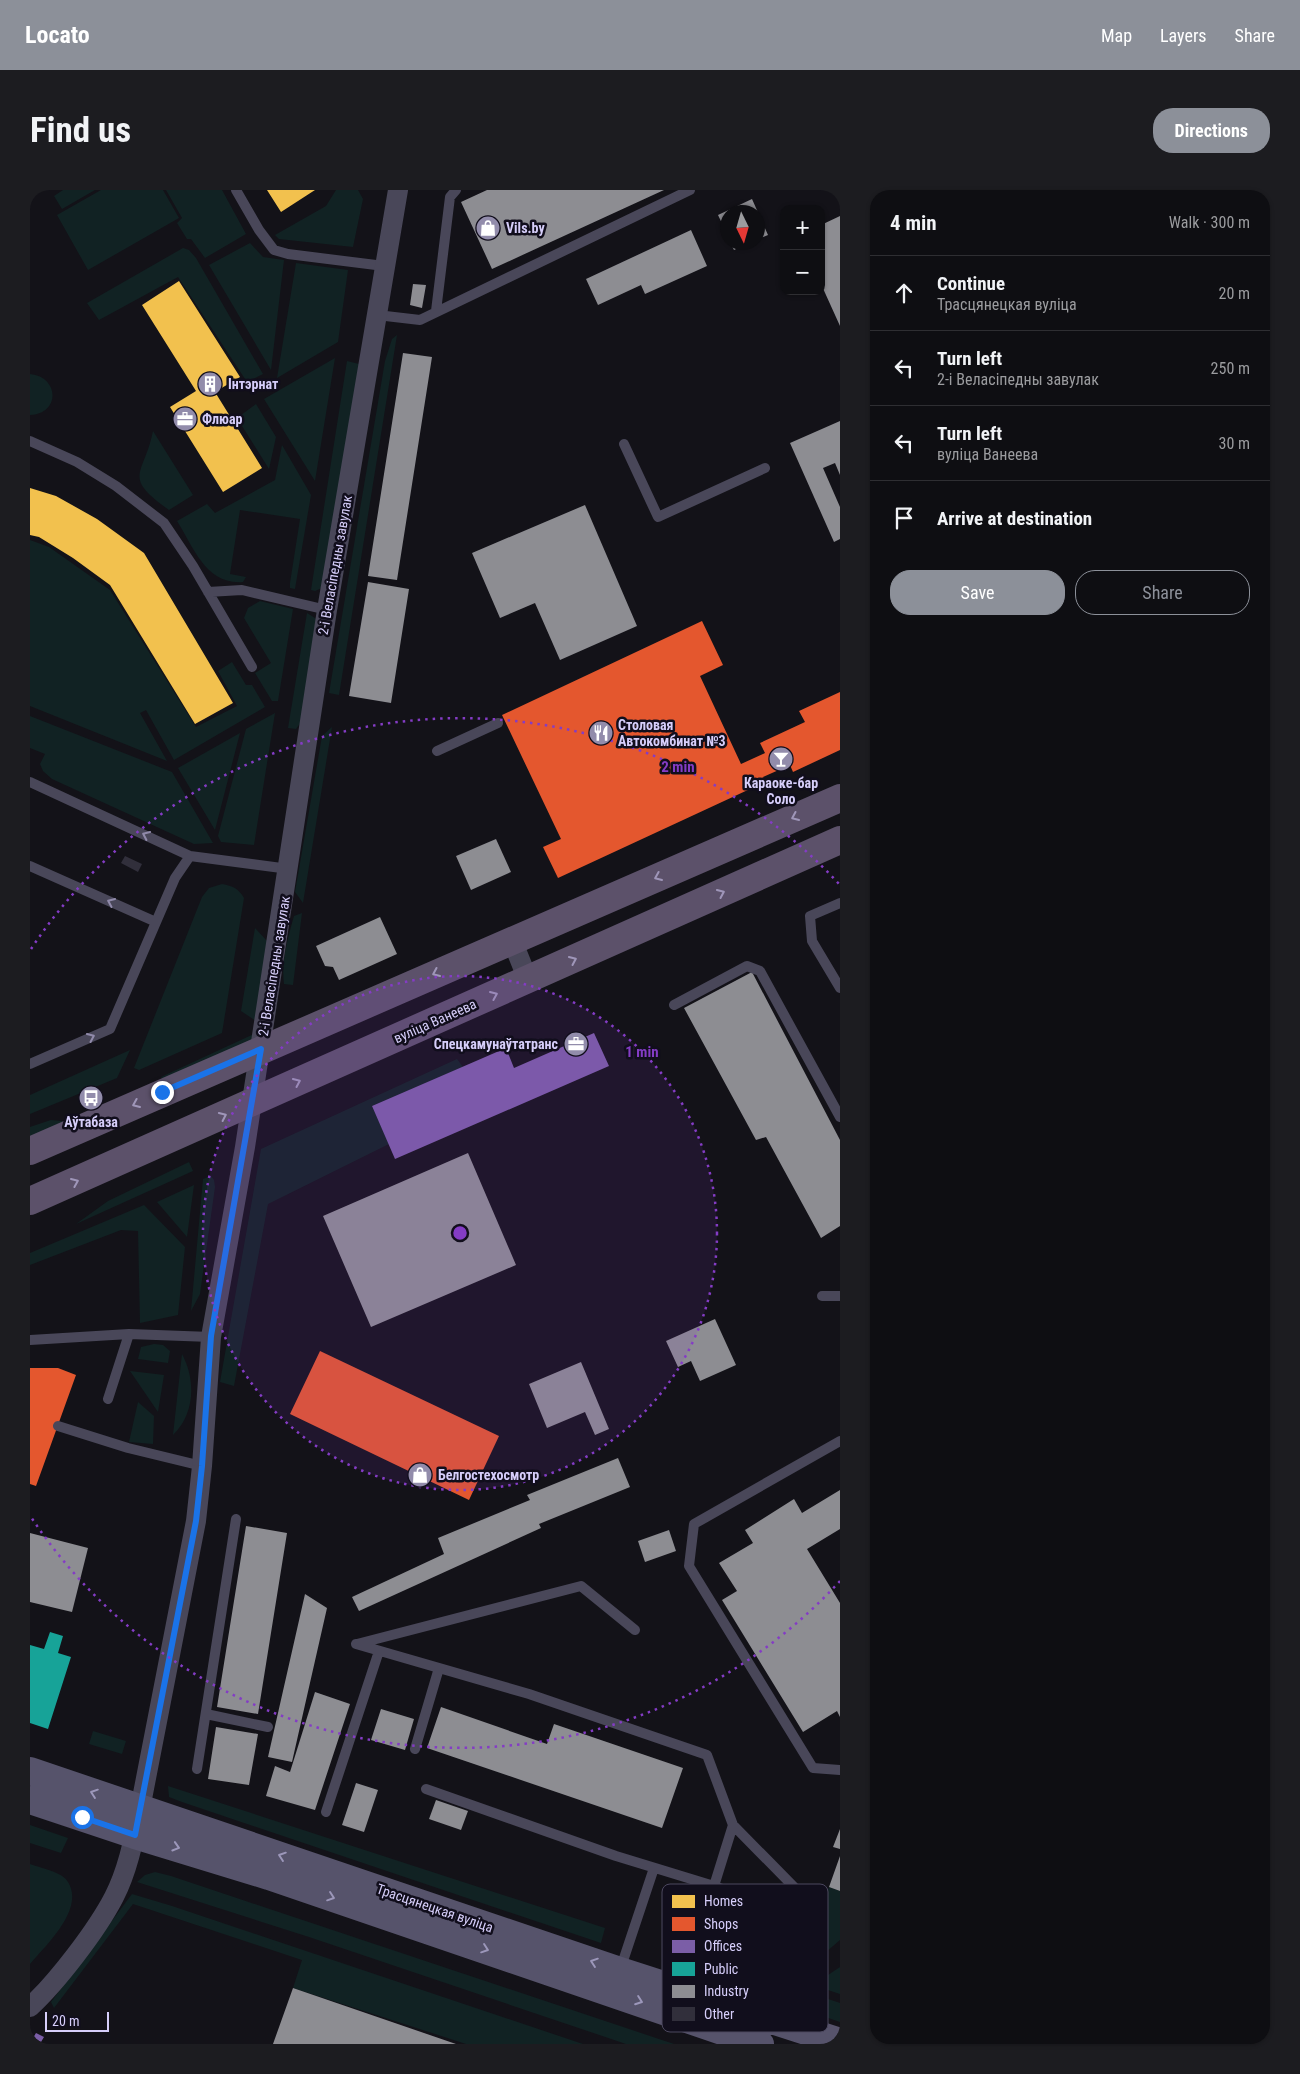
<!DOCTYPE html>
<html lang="en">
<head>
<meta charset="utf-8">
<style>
	:root { --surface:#0e0e12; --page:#1c1c20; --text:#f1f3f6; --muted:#9b9c9f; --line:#2e2e32; --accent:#8c9099 }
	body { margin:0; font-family:"Roboto Condensed",sans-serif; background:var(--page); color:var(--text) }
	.controls { position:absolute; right:15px; top:15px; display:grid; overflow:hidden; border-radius:10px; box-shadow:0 1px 4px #0004 }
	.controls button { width:45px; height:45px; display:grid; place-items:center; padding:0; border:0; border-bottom:1px solid var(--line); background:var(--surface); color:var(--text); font:25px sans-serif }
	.compass { position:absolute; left:690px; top:15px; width:45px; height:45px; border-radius:50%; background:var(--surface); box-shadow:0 1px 4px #0004; rotate:175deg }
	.scale { position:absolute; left:15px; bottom:12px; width:64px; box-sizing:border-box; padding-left:5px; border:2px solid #d6cefa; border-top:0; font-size:14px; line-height:18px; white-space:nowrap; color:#d6cefa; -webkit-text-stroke:4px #110e1c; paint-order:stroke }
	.stop { position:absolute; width:15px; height:15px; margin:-11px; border:4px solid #1a73e8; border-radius:50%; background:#fff }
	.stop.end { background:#1a73e8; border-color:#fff; box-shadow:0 1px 5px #0008 }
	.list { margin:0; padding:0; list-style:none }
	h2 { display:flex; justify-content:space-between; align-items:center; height:65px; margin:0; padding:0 20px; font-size:21px }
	h2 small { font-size:16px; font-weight:400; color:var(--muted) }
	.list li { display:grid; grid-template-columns:32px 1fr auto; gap:15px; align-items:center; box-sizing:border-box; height:75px; padding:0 20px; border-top:1px solid var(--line) }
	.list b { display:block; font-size:19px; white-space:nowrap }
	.list p { margin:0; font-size:16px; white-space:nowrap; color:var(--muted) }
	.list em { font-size:16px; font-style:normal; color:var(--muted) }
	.actions { display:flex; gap:10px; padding:15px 20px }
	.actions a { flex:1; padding:11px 0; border:1px solid var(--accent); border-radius:20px; text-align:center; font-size:18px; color:var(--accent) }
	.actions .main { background:var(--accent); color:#fff }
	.icon { flex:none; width:28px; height:28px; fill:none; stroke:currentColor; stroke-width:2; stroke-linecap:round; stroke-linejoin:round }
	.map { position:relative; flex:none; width:810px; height:1854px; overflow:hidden; border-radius:20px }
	header { display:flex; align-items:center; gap:30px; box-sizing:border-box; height:70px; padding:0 25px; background:var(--accent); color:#fff }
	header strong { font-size:24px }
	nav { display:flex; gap:28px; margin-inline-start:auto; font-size:18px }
	.intro { display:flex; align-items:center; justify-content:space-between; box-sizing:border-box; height:120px; padding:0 30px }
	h1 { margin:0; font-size:35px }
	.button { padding:12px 22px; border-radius:20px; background:var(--accent); color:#fff; font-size:18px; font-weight:700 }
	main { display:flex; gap:30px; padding:0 30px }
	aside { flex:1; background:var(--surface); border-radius:20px; box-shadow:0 1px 4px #0004 }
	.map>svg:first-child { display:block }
	.green { fill:#112223 }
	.homes { fill:#f2c14e }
	.shops { fill:#e4572e }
	.offices { fill:#7b5ea7 }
	.public { fill:#17a398 }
	.industry { fill:#8d8d92 }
	.building { fill:#312f3b }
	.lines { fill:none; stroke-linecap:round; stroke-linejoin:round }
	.service { stroke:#494759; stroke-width:10 }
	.minor { stroke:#494759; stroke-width:20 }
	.secondary { stroke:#56536b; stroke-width:28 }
	.primary { stroke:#5c516a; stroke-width:28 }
	.oneway { stroke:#9f96b9 }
	.oneway2 { stroke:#908aaa }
	.oneway3 { stroke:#9c97ba }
	.route { stroke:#1a73e8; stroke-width:6 }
	.ring { fill:none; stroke:#843cc5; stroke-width:2.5; stroke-dasharray:2.5 5 }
	.labels { text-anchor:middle; stroke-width:5; stroke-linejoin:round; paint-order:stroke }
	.poi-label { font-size:14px; font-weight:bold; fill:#d6cefa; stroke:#110e1c; text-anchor:start }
	.street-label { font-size:14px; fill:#d6cefa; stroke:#110e1c }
	.key { fill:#110e1c; stroke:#4c485f; stroke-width:1 }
	.key-label { font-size:14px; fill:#d6cefa }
	.centre { fill:#843cc5; stroke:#110e1c; stroke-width:2.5 }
	.ring-label { font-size:15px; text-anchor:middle; font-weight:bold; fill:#843cc5; stroke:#110e1c; stroke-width:5; stroke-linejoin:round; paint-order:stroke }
</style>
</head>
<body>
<header>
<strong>Locato</strong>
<nav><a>Map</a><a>Layers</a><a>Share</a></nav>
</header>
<div class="intro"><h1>Find us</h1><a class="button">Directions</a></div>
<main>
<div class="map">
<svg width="810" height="1854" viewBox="0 0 810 1854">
	<rect width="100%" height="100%" fill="#131218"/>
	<path class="green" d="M 33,0 L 65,0 L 32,19 L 24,6 Z
		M 71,0 L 133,0 L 149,28 L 58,80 L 27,25 Z
		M 136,0 L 192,0 L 216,44 L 175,68 L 161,49 L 157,49 L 147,33 L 152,28 Z
		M 306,0 L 328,0 L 333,9 L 323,57 L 249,49 L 245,45 L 296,16 Z
		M 220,53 L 233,67 L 254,70 L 241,180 L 179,75 Z
		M 153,58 L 159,60 L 166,68 L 233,184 L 217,192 L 148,87 L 69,130 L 57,113 Z
		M 266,73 L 318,80 L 308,152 L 247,188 Z
		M 367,145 L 309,505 L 299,503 L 355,171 L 362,149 Z
		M 305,168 L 285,291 L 234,209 Z
		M 317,171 L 333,175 L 294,397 L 285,401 L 281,400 Z
		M 0,184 C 30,187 30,224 0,225 Z
		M 226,214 L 246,247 L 239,279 L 207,228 Z
		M 123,241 L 163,305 L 139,320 C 91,286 114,286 123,241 Z
		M 252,255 L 281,305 L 265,399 L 260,398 L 260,393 L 270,329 L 210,320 L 200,384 L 216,387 L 213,392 C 176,395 164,358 147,331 L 177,314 L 185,323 L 245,290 Z
		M 0,350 L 19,357 L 80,400 L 166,537 L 207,516 L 188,481 L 202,472 L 216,495 L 222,495 L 235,517 L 144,570 L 116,520 L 110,523 L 137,571 L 0,516 Z
		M 230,411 L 263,419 L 248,511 L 242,511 L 225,483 L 241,473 L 214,428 L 218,418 Z
		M 277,423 L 288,430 L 274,528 L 266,539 L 258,538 Z
		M 245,523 L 224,655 L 191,652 L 188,646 L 216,539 Z
		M 0,526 L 142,582 L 183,653 L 164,654 L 22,589 L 13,581 L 10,574 L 15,564 L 0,558 Z
		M 302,537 L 273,713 L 265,702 L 292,546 Z
		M 210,543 L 185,640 L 148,578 Z
		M 192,694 C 203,696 208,698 214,708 L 192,843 L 109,880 L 104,878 L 172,707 L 179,698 Z
		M 272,723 L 263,795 L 254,794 C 251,772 258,747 264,726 Z
		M 225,738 L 238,752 L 226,831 L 211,821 Z
		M 226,843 L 223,850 L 134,891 L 131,887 Z
		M 100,860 L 87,888 L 0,924 L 0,905 Z
		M 427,869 L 433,877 L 342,916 L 359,954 L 238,1014 L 204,1196 L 190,1192 L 231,959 Z
		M 21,930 L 32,931 L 33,935 L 0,948 L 0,937 Z
		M 159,972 L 163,981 L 46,1034 L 78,1011 Z
		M 181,986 L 184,990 L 185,997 L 170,1104 L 161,1121 L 173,989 Z
		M 164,995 L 157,1047 L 127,1012 Z
		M 114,1015 L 155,1057 L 148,1125 L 110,1133 L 108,1041 L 91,1040 L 0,1075 L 0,1063 Z
		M 124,1154 L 133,1155 L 140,1161 L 138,1173 L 108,1169 L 111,1157 Z
		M 152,1164 C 166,1190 165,1224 143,1245 Z
		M 100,1181 L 134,1185 L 128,1222 Z
		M 108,1212 L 124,1226 L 123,1254 L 99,1252 Z
		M 63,1541 L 96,1551 L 92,1564 L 59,1554 Z
		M 138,1596 L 575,1738 L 571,1753 L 152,1612 L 139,1607 Z
		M 0,1635 L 38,1648 L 31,1663 L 0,1653 Z
		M 0,1674 C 10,1678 33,1682 38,1692 C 55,1719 16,1755 0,1774 Z
		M 125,1682 L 141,1686 L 644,1854 L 596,1854 L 279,1747 L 107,1692 L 115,1685 Z
		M 799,1697 L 810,1701 L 810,1750 L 767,1787 Z
		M 102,1704 L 142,1716 L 553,1854 L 436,1854 L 263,1798 L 272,1770 L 103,1714 L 24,1818 L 21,1812 Z
		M 810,1777 L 810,1804 L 783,1795 Z
		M 771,1800 L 810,1813 L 810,1832 L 772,1819 Z"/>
	<path class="homes" d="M 237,0 L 285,0 L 251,22 Z
		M 149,91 L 210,187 L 185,202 L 232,278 L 193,302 L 140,217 L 166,201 L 112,115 Z
		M 0,298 L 26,306 L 67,329 L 114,363 L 203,513 L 165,534 L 80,395 L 43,368 L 9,347 L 0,345 Z"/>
	<path class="shops" d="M 672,431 L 693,475 L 670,486 L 711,574 L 735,563 L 730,553 L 775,532 L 769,521 L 810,502 L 810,560 L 763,582 L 760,575 L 733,587 L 735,592 L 528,688 L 513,657 L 531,649 L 472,525 Z
		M 290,1161 L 469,1246 L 439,1310 L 260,1224 Z
		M 0,1178 L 28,1178 L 46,1185 L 6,1296 L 0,1294 Z"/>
	<path class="offices" d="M 564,843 L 579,876 L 365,969 L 342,916 L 476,858 L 484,878 Z
		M 6,1843 L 14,1847 L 11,1852 L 3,1848 Z"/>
	<path class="public" d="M 20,1442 L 33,1446 L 28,1463 L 41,1467 L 18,1539 L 0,1533 L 0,1455 L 14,1459 Z"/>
	<path class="industry" d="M 457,0 L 634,0 L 462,79 L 431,12 Z
		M 722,9 L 738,45 L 728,49 L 728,22 L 698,22 L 698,46 L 688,25 Z
		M 810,26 L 810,136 L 791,94 L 791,35 Z
		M 661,40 L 677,76 L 615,104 L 611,95 L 568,115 L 556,89 Z
		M 700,52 L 721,52 L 704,60 Z
		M 383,94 L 396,95 L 392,118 L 380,115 Z
		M 373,163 L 402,167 L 367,390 L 338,386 Z
		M 810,231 L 810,285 L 805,273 L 793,278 L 810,317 L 810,349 L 804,352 L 760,253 Z
		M 555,315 L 607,436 L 530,470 L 505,413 L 470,428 L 442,363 Z
		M 338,392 L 379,399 L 361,513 L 319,506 Z
		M 466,649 L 481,682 L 441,700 L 426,666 Z
		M 350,727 L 367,764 L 309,790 L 303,777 L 295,776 L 286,756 Z
		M 722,782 L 810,950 L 810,1036 L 791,1048 L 736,947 L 726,950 L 654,818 Z
		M 438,963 L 486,1075 L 341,1137 L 293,1026 Z
		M 685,1129 L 706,1175 L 670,1191 L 661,1171 L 648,1177 L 636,1151 Z
		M 551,1172 L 579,1239 L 565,1245 L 555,1222 L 517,1238 L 499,1194 Z
		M 588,1268 L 600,1297 L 509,1334 L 511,1338 L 329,1421 L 322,1407 L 414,1364 L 408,1348 L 500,1310 L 497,1305 Z
		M 810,1300 L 810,1339 L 777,1359 L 810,1413 L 810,1527 L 807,1521 L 773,1542 L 692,1410 L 707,1401 L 689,1373 L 723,1353 L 715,1340 L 764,1309 L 772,1323 Z
		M 216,1336 L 257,1343 L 228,1524 L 187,1517 Z
		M 639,1340 L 646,1361 L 615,1372 L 608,1351 Z
		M 0,1343 L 58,1358 L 42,1422 L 0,1412 Z
		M 275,1404 L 297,1418 L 262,1572 L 238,1567 Z
		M 285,1502 L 320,1514 L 285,1620 L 236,1606 L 245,1576 L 260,1582 Z
		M 411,1517 L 517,1554 L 524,1534 L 653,1578 L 632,1638 L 397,1558 Z
		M 351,1519 L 384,1529 L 375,1560 L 341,1550 Z
		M 186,1537 L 228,1544 L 219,1595 L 178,1589 Z
		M 326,1593 L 348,1600 L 334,1642 L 312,1635 Z
		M 406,1610 L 438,1621 L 431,1640 L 399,1629 Z
		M 810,1639 L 810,1659 L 803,1657 Z
		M 810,1666 L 810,1701 L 799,1697 Z
		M 263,1798 L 426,1854 L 243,1854 Z"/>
	<path class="building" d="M 95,666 L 112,674 L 108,682 L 91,673 Z"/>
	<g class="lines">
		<path class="service" d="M 206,0 L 229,40 L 244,60 L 258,64 L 354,76
			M 406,121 L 420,7 L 426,0
			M 347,125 L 390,130 L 660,0
			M 0,251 L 47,272 L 86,296 L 134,333 L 163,376 L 222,477
			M 594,254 L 628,327 L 735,278
			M 178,402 L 212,400 L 297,420
			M 407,561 L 468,533
			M 0,592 L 160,666 L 259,679
			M 0,676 L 126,732
			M 810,713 L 780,726 L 782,751 L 810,798
			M 644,815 L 717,776 L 730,781 L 810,927
			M 0,874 L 80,839 L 145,688 L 160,666
			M 792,1106 L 810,1106
			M 0,1150 L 99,1144 L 181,1147
			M 78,1209 L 99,1144
			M 28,1236 L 98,1258 L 172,1276
			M 810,1251 L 664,1334 L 659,1376 L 783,1578 L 810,1580
			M 326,1454 L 499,1504 L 677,1565 L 703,1635 L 684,1696 L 586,1666 L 396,1599
			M 327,1454 L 551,1396 L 605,1440
			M 176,1524 L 238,1537
			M 385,1559 L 409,1478
			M 167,1579 L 206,1329
			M 296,1622 L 349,1461
			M 703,1635 L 764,1697
			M 684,1696 L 774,1730
			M 590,1780 L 624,1678"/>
		<path class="minor" d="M 482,750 L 498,790
			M 0,1817 C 27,1792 67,1740 84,1707 C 98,1680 104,1648 110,1619 L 166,1331 L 172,1276 L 181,1147 L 215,957 L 297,420 L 368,0"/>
		<path class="secondary" d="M 0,1581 L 590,1781 L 810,1852
			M 0,1610 L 105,1645 L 239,1686 L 730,1854"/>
		<path class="primary" d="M 0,961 L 810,608
			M 0,1011 L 810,650"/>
	</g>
	<defs><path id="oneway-chevron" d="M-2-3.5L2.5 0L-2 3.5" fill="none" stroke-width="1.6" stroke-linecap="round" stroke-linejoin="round" transform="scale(1.25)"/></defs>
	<g class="oneway">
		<use href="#oneway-chevron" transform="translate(765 627) rotate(156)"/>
		<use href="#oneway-chevron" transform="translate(628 687) rotate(157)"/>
		<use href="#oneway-chevron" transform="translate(691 703) rotate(-24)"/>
		<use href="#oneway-chevron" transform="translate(543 770) rotate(-24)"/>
		<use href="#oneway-chevron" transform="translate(406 783) rotate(156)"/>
		<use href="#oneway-chevron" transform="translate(464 805) rotate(-23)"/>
		<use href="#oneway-chevron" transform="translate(267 892) rotate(-24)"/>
		<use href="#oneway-chevron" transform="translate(106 914) rotate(157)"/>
		<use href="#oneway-chevron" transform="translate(193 926) rotate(-25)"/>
		<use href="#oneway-chevron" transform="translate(45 992) rotate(-23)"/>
	</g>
	<g class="oneway2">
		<use href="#oneway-chevron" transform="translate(116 645) rotate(-155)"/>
		<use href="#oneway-chevron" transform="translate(81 712) rotate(-156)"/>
		<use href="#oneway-chevron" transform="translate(61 847) rotate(-24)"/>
	</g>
	<g class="oneway3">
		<use href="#oneway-chevron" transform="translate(64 1603) rotate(-161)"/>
		<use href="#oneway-chevron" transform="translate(146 1657) rotate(17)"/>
		<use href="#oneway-chevron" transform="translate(252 1666) rotate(-161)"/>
		<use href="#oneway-chevron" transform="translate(301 1707) rotate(19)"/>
		<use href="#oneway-chevron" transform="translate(455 1759) rotate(19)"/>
		<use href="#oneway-chevron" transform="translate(564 1772) rotate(-161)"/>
		<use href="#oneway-chevron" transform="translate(609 1811) rotate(20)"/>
	</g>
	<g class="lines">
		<path class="route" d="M 52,1627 L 105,1645 L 166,1331 L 172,1276 L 181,1146 L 231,859 L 132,902"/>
	</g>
	<circle cx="430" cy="1043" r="257" fill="#843cc5" fill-opacity=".12"/>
	<g class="ring">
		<circle cx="430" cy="1043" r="257"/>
		<path d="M810 1391A515 515 0 0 1 1 1327M1 759A515 515 0 0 1 810 695"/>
	</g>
	<defs>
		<symbol id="shop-disc" viewBox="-11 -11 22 22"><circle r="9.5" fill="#928cab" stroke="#110e1c"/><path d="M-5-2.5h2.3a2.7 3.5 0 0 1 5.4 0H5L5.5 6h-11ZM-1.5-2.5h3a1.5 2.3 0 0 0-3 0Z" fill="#fff"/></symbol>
		<symbol id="building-disc" viewBox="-11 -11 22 22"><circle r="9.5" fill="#928cab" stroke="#110e1c"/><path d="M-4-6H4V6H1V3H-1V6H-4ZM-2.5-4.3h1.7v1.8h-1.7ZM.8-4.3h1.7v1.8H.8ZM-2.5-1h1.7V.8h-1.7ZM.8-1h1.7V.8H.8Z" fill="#fff"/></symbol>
		<symbol id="office-disc" viewBox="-11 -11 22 22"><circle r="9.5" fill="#928cab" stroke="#110e1c"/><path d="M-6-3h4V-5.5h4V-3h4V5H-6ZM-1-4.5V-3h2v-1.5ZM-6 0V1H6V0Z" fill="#fff"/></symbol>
		<symbol id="restaurant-disc" viewBox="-11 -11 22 22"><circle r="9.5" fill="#928cab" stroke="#110e1c"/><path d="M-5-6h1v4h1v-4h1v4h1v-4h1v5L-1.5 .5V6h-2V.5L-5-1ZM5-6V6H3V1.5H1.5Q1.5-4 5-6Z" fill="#fff"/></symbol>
		<symbol id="bar-disc" viewBox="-11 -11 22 22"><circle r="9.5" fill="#928cab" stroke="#110e1c"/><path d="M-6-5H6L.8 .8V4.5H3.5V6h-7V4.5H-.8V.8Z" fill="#fff"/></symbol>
		<symbol id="bus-disc" viewBox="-11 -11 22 22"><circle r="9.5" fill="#928cab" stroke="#110e1c"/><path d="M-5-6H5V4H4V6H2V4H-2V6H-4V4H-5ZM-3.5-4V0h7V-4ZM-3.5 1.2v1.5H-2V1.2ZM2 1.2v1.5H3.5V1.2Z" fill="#fff"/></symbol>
	</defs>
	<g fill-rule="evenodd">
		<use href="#shop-disc" x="444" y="24" width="28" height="28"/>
		<use href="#building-disc" x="166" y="180" width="28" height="28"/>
		<use href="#office-disc" x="141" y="215" width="28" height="28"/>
		<use href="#restaurant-disc" x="557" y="529" width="28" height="28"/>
		<use href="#bar-disc" x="737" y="555" width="28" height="28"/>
		<use href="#office-disc" x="532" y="840" width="28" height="28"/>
		<use href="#bus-disc" x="47" y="894" width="28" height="28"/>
		<use href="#shop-disc" x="376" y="1271" width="28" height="28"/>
	</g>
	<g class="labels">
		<g class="poi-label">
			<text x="476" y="43">Vils.by</text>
			<text x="198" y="199">Інтэрнат</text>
			<text x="172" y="234">Флюар</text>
			<text x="588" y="540">Столовая<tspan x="588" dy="16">Автокомбинат №3</tspan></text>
			<text x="751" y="598" text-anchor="middle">Караоке-бар<tspan x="751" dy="16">Соло</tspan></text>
			<text x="528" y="859" text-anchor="end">Спецкамунаўтатранс</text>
			<text x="61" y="937" text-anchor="middle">Аўтабаза</text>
			<text x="408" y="1290">Белгостехосмотр</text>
		</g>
		<g class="street-label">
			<text transform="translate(305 375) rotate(-80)" y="5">2-і Веласіпедны завулак</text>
			<text transform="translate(244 776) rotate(-81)" y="5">2-і Веласіпедны завулак</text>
			<text transform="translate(405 831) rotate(-24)" y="5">вуліца Ванеева</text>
			<text transform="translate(405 1718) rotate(19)" y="5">Трасцянецкая вуліца</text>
		</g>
	</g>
	<rect x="632" y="1694" width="166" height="148" rx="8" class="key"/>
	<rect x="642" y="1705" width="23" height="13" fill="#f2c14e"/>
	<rect x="642" y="1727" width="23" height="14" fill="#e4572e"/>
	<rect x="642" y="1750" width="23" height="13" fill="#7b5ea7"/>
	<rect x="642" y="1772" width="23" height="14" fill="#17a398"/>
	<rect x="642" y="1795" width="23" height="13" fill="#8d8d92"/>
	<rect x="642" y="1817" width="23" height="14" fill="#312f3b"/>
	<g class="key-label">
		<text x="674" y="1716">Homes</text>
		<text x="674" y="1739">Shops</text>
		<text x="674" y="1761">Offices</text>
		<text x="674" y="1784">Public</text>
		<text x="674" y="1806">Industry</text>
		<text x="674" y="1829">Other</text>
	</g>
	<circle cx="430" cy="1043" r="8" class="centre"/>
	<g class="ring-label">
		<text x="648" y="582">2 min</text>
		<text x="612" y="867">1 min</text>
	</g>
</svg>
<div class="controls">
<button>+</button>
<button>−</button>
</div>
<svg class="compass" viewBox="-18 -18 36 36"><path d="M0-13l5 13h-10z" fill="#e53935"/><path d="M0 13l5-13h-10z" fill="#9b9c9f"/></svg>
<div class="scale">20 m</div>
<div class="stop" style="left:52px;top:1627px"></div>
<div class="stop end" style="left:132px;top:902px"></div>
</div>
<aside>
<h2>4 min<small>Walk · 300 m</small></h2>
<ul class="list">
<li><svg class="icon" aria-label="ahead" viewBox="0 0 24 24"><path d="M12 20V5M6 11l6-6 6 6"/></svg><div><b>Continue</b><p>Трасцянецкая вуліца</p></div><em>20 m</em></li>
<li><svg class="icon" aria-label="left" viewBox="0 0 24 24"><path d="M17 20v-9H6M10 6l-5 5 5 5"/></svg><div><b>Turn left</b><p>2-і Веласіпедны завулак</p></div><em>250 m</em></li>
<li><svg class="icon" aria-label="left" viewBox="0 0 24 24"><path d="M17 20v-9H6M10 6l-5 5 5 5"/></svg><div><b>Turn left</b><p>вуліца Ванеева</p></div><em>30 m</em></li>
<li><svg class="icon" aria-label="arrive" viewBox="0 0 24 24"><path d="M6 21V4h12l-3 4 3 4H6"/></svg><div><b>Arrive at destination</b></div></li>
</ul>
<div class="actions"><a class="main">Save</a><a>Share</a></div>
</aside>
</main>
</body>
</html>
